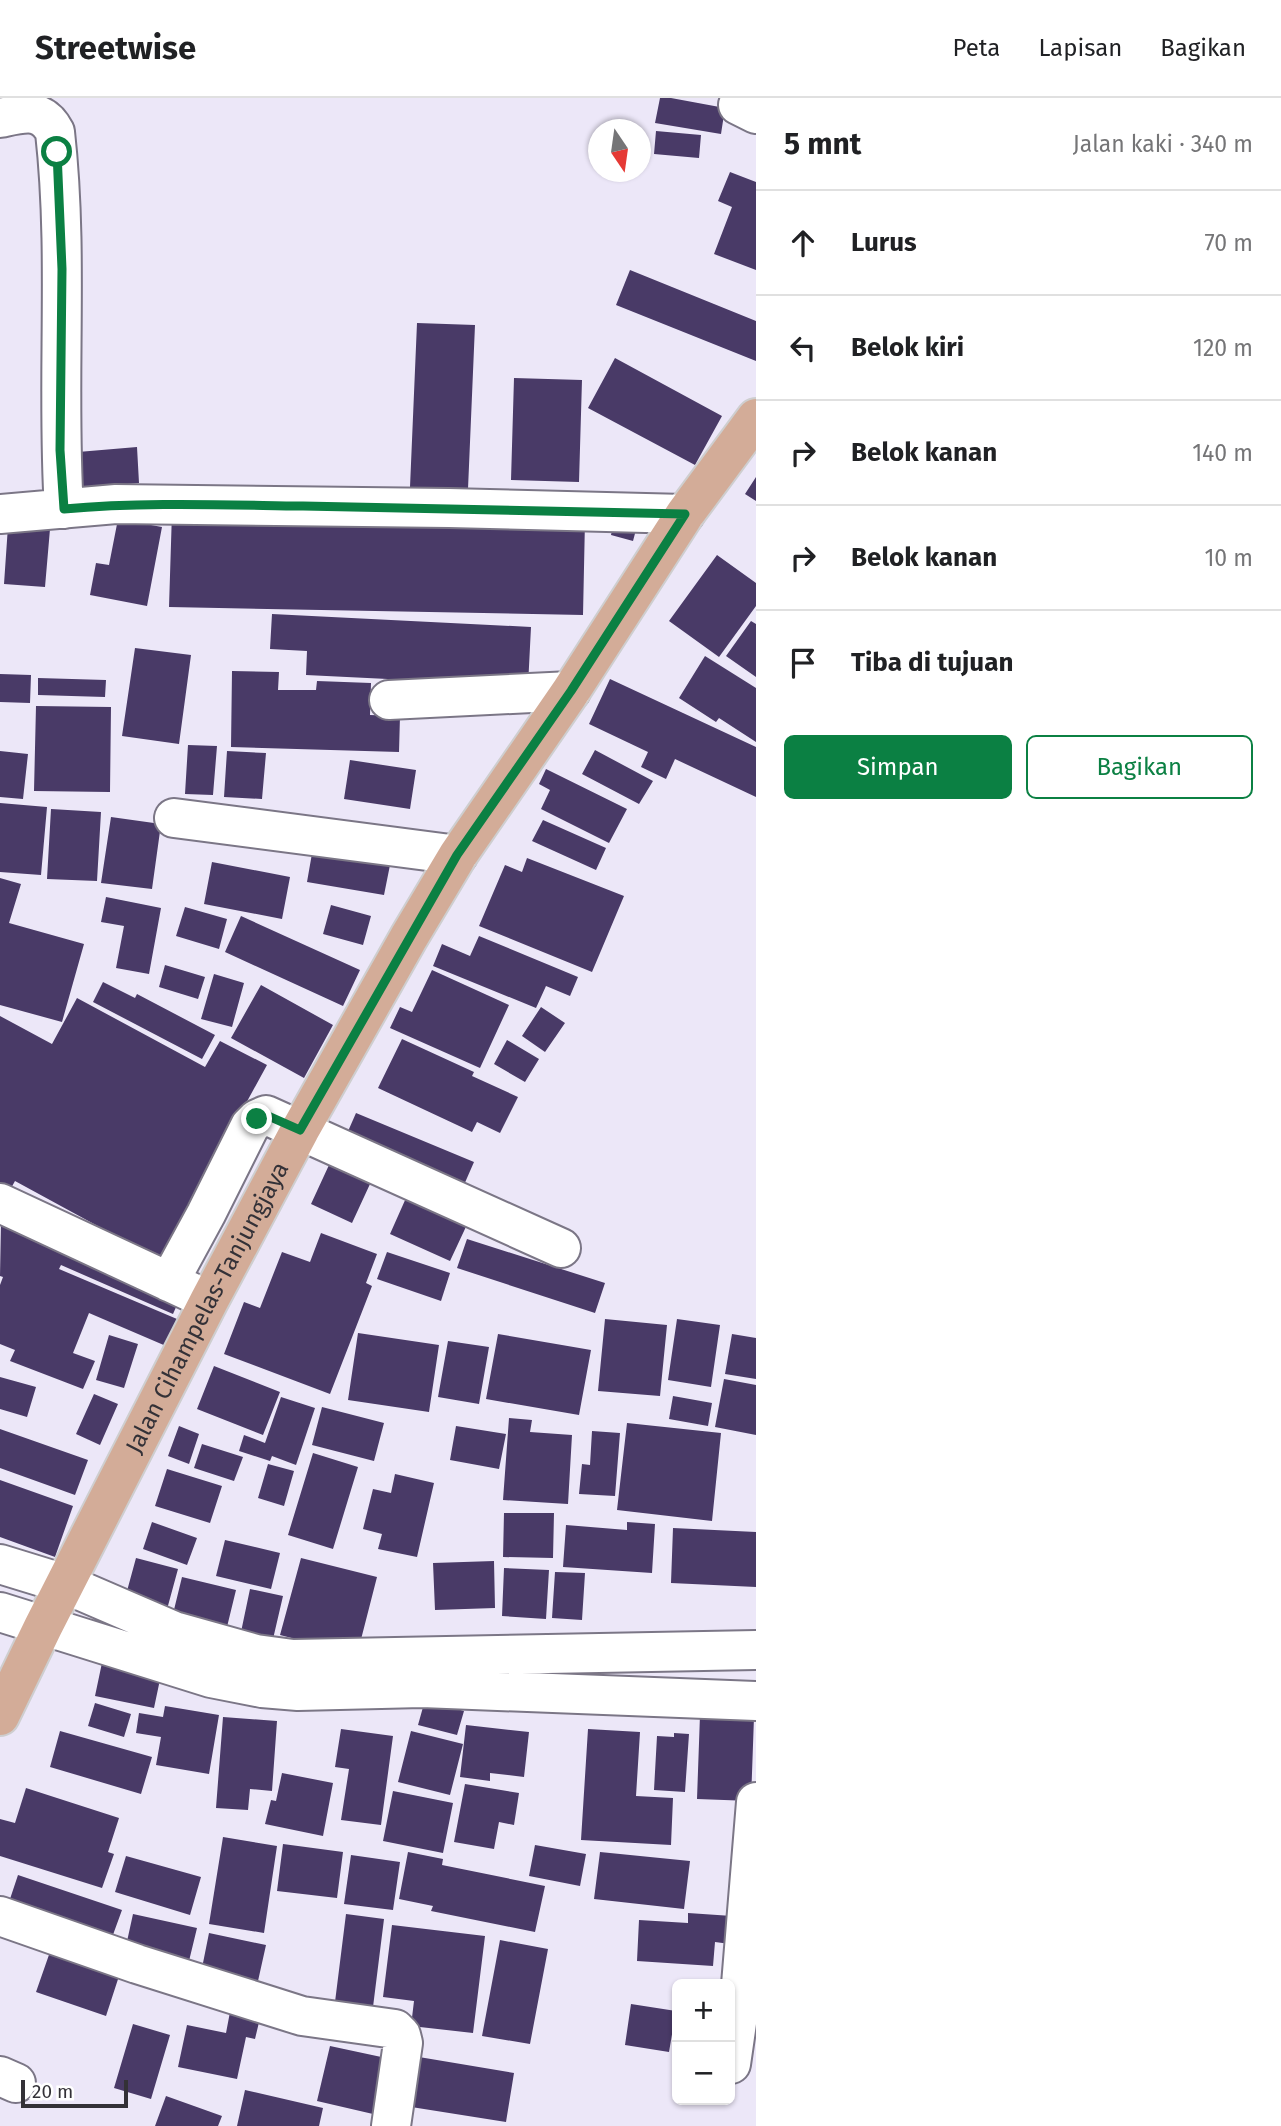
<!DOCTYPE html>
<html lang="id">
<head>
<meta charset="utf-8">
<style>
	:root { --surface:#fff; --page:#f2f2f2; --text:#202124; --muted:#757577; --line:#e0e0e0; --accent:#0b8043 }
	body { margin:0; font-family:"Fira Sans",sans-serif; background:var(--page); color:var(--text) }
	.controls { position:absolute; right:21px; bottom:21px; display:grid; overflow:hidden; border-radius:10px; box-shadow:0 2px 5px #0004 }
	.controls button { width:63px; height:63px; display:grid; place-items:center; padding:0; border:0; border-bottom:2px solid var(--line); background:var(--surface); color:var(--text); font:35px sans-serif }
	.compass { position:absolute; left:588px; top:21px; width:63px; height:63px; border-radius:50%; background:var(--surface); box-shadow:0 2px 5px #0004; rotate:167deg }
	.scale { position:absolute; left:21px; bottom:18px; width:107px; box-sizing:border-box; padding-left:7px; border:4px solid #333137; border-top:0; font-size:19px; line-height:24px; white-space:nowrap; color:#333137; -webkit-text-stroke:5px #fff; paint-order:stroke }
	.stop { position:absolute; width:21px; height:21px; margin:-16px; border:5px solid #0b8043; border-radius:50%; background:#fff }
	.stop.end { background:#0b8043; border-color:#fff; box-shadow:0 2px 7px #0008 }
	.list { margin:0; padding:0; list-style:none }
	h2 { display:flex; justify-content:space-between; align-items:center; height:91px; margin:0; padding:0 28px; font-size:30px }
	h2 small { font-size:23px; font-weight:400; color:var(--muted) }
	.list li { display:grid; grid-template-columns:46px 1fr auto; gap:21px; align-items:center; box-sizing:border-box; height:105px; padding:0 28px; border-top:2px solid var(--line) }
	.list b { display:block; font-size:26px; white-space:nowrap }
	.list em { font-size:23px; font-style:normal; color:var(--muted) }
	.actions { display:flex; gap:14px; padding:21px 28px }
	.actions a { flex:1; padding:16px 0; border:2px solid var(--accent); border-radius:10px; text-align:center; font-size:24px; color:var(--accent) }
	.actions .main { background:var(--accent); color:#fff }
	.icon { flex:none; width:38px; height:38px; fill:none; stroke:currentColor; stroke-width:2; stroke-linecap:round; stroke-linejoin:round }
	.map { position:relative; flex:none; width:756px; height:2028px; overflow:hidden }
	header { display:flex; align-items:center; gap:42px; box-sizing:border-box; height:98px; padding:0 35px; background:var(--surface); border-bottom:2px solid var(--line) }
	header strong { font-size:33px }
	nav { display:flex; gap:38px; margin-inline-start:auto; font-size:24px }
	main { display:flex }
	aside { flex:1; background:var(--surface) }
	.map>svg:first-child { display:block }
	.building { fill:#493a67 }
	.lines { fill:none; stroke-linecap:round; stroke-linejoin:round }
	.minor-casing { stroke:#7b7686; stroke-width:42 }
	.major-casing { stroke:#cececf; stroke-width:42 }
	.minor { stroke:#fff; stroke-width:38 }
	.major { stroke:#d3ac98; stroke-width:38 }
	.route { stroke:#0b8043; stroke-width:9 }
	.labels { text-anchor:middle; stroke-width:7; stroke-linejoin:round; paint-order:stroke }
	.street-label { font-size:24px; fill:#333137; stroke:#fff }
</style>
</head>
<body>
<header>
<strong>Streetwise</strong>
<nav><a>Peta</a><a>Lapisan</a><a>Bagikan</a></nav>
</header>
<main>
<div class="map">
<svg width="756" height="2028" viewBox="0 0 756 2028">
	<rect width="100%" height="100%" fill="#ece7f8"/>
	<path class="building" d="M 660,0 L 671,0 L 725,10 L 721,36 L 655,25 Z
		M 656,33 L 701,37 L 699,60 L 654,56 Z
		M 730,74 L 756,84 L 756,172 L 714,156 L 732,109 L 718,103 Z
		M 630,172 L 756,223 L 756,263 L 616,207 Z
		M 417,225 L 475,227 L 468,391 L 410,389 Z
		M 615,260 L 722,318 L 695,367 L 588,310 Z
		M 514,280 L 582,282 L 579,384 L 511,382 Z
		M 137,349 L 139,385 L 81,390 L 78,354 Z
		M 756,379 L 756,403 L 745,396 Z
		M 172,414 L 585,422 L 583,517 L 169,509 Z
		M 118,421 L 162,429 L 147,508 L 90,497 L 96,465 L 109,467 Z
		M 614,422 L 637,428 L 633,443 L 611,437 Z
		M 8,428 L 50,431 L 45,489 L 4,486 Z
		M 717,457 L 756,485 L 756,508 L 719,559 L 669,523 Z
		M 272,516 L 531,529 L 528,588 L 306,577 L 307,553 L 270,551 Z
		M 751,523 L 756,526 L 756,579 L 726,558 Z
		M 135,550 L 191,557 L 179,646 L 122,638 Z
		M 705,558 L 756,590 L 756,644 L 719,620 L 716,624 L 679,600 Z
		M 232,573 L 279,574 L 278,592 L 316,592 L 317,583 L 371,585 L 370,617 L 400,618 L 399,654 L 231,649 Z
		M 0,576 L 31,577 L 30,605 L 0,604 Z
		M 38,580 L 106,582 L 105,599 L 38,597 Z
		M 610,581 L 756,649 L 756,699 L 675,661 L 666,681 L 641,669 L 648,654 L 589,626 Z
		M 36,608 L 111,609 L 110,694 L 34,693 Z
		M 188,647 L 217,648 L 213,697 L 185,696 Z
		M 595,652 L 653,683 L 639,706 L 582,676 Z
		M 0,653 L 28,656 L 23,701 L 0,699 Z
		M 227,653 L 266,655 L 262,701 L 224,699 Z
		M 350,662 L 416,672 L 410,711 L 344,701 Z
		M 546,671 L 627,711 L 609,745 L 541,711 L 550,692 L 539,686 Z
		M 0,705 L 47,709 L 41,777 L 0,774 Z
		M 51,711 L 101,714 L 97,783 L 47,781 Z
		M 111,719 L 161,726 L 152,791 L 101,785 Z
		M 543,722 L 606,750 L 596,772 L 532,743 Z
		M 314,744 L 392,757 L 384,797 L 307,784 Z
		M 527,760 L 624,798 L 592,874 L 479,828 L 505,767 L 522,774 Z
		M 212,764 L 290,779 L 282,821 L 204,806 Z
		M 0,780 L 21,786 L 9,825 L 84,846 L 62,924 L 0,907 Z
		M 106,799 L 161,810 L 149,876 L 116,870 L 124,828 L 101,824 Z
		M 331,807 L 371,818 L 363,847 L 323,836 Z
		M 185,809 L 227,821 L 219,851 L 176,838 Z
		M 241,818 L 360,872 L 343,908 L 225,854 Z
		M 479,838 L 578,879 L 570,898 L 546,888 L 536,910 L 433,868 L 442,846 L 470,858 Z
		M 165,867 L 205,879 L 198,901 L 159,889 Z
		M 432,872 L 509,907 L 480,970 L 390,930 L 400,909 L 412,914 Z
		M 214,876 L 244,885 L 232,929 L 201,921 Z
		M 103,884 L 135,900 L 137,896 L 215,937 L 202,961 L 93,904 Z
		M 261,887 L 333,927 L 304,980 L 231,940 Z
		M 77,900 L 205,969 L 220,943 L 267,967 L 160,1162 L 15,1083 L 5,1101 L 0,1098 L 0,918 L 52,946 Z
		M 541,909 L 565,925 L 545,954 L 522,938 Z
		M 402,941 L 474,974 L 472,978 L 518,999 L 500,1035 L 477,1024 L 472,1034 L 378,990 Z
		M 507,942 L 539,961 L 525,984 L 494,966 Z
		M 356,1015 L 474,1064 L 460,1096 L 342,1047 Z
		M 335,1054 L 376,1073 L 352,1125 L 311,1106 Z
		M 410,1091 L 471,1118 L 450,1163 L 390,1136 Z
		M 1,1126 L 180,1200 L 173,1216 L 61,1167 L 59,1171 L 177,1221 L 166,1248 L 89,1215 L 73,1255 L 95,1263 L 83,1291 L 10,1263 L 15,1252 L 0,1246 L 0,1187 L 3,1179 L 0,1178 Z
		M 321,1135 L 377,1156 L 366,1185 L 372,1188 L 330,1296 L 224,1256 L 244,1204 L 260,1210 L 282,1154 L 310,1164 Z
		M 467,1141 L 605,1185 L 595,1215 L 457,1170 Z
		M 387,1154 L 450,1175 L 441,1203 L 377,1181 Z
		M 605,1221 L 667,1227 L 660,1298 L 598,1293 Z
		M 677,1221 L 720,1227 L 711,1289 L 668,1282 Z
		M 358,1235 L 439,1247 L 429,1314 L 348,1302 Z
		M 498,1236 L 591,1252 L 579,1317 L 486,1301 Z
		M 732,1236 L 756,1240 L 756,1281 L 725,1276 Z
		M 109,1237 L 138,1246 L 124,1290 L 96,1282 Z
		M 448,1243 L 489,1249 L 479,1306 L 438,1299 Z
		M 214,1268 L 280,1294 L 263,1337 L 197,1311 Z
		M 0,1279 L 36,1289 L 27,1319 L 0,1311 Z
		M 724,1281 L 756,1287 L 756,1337 L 715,1329 Z
		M 94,1296 L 118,1306 L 100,1347 L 76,1336 Z
		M 673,1298 L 712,1305 L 708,1328 L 669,1321 Z
		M 281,1299 L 315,1310 L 296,1367 L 272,1358 L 270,1363 L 239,1353 L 244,1337 L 265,1345 Z
		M 322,1309 L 384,1325 L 374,1363 L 312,1347 Z
		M 509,1320 L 532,1322 L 530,1334 L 572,1337 L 568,1406 L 503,1402 Z
		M 627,1325 L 721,1335 L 712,1423 L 617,1412 Z
		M 179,1328 L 199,1336 L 189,1366 L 168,1358 Z
		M 456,1328 L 506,1336 L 499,1371 L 450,1362 Z
		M 0,1331 L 88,1362 L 75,1397 L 0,1370 Z
		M 592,1333 L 620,1335 L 615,1398 L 579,1396 L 582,1366 L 590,1367 Z
		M 202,1346 L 243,1359 L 234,1383 L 194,1370 Z
		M 313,1355 L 358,1369 L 333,1451 L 288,1437 Z
		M 268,1366 L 294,1373 L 284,1408 L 258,1400 Z
		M 167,1371 L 222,1388 L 210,1425 L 155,1408 Z
		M 395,1376 L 434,1385 L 417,1459 L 378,1451 L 382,1436 L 363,1431 L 373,1391 L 391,1395 Z
		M 0,1382 L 73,1408 L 55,1459 L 0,1439 Z
		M 504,1415 L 554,1415 L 553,1460 L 503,1459 Z
		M 152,1424 L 197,1440 L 187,1467 L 143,1451 Z
		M 627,1424 L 655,1426 L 652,1475 L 563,1469 L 566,1427 L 627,1432 Z
		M 673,1430 L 756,1434 L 756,1489 L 671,1485 Z
		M 225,1442 L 280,1455 L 271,1491 L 216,1478 Z
		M 136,1460 L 178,1471 L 166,1515 L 124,1504 Z
		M 301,1460 L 377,1479 L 357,1557 L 280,1537 Z
		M 494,1463 L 495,1510 L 435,1512 L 433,1465 Z
		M 504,1470 L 549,1472 L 546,1521 L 502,1518 Z
		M 555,1474 L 585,1475 L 582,1522 L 552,1520 Z
		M 182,1479 L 236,1492 L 226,1533 L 172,1520 Z
		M 250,1491 L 283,1498 L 273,1541 L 241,1534 Z
		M 103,1560 L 162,1572 L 154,1610 L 95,1598 Z
		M 425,1602 L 464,1613 L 457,1637 L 418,1627 Z
		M 95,1605 L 131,1616 L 124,1639 L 88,1628 Z
		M 165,1608 L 219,1617 L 209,1676 L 156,1667 L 161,1639 L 136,1635 L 139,1615 L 163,1619 Z
		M 700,1617 L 754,1619 L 751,1703 L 697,1701 Z
		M 223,1619 L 277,1623 L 272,1693 L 250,1691 L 248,1712 L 216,1710 Z
		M 466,1627 L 529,1634 L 524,1679 L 490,1675 L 490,1683 L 460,1679 Z
		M 341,1631 L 393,1638 L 381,1727 L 341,1722 L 349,1671 L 335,1669 Z
		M 588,1631 L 640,1634 L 636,1698 L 673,1700 L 671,1747 L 581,1742 Z
		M 60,1633 L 152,1659 L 141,1696 L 50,1669 Z
		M 411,1633 L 463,1646 L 450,1697 L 398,1684 Z
		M 674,1635 L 689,1636 L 685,1694 L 654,1692 L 657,1638 L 674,1639 Z
		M 282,1675 L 333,1685 L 323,1738 L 265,1726 L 271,1702 L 276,1703 Z
		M 465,1686 L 519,1695 L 514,1727 L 499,1724 L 494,1751 L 454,1744 Z
		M 26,1690 L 119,1720 L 108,1754 L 114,1756 L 102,1790 L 0,1758 L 0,1721 L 15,1725 Z
		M 393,1693 L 453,1705 L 443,1755 L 383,1743 Z
		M 223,1739 L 277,1748 L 264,1835 L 209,1826 Z
		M 283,1746 L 343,1754 L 337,1800 L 277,1793 Z
		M 535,1747 L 586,1756 L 580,1788 L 529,1778 Z
		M 408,1754 L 443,1761 L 442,1767 L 545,1788 L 535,1834 L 431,1813 L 433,1808 L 399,1801 Z
		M 600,1754 L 690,1763 L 684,1811 L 594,1801 Z
		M 351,1757 L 400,1764 L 393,1812 L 344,1806 Z
		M 126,1758 L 201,1779 L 190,1817 L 115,1794 Z
		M 18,1777 L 122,1812 L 110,1845 L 7,1810 Z
		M 688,1815 L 732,1818 L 730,1846 L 715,1844 L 713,1868 L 637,1863 L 639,1822 L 688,1825 Z
		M 133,1816 L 197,1830 L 189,1863 L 126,1848 Z
		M 346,1816 L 384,1821 L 373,1909 L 335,1904 Z
		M 392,1827 L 485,1838 L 473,1935 L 411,1928 L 414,1903 L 383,1899 Z
		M 209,1835 L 266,1847 L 256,1892 L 200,1880 Z
		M 500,1842 L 548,1851 L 530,1946 L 482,1938 Z
		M 51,1851 L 120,1875 L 106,1918 L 36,1894 Z
		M 631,1906 L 676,1913 L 669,1954 L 625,1947 Z
		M 230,1914 L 260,1920 L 255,1941 L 246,1939 L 237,1981 L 178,1969 L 187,1927 L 226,1935 Z
		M 133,1926 L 170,1937 L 151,2001 L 114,1990 Z
		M 330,1948 L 386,1960 L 373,2016 L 317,2003 Z
		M 413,1958 L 514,1975 L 506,2024 L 405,2008 Z
		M 245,1992 L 323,2010 L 319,2028 L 237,2028 Z
		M 166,1998 L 222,2018 L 218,2028 L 155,2028 Z"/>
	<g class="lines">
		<defs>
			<path id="minor" d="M 738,7 L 756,16
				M 0,20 C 24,15 42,9 55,34 C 69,159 56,286 64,411
				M 0,416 L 116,406 L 449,410 L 685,416
				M 389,602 L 571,593
				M 174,720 L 458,757
				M 0,1105 L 191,1194
				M 169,1184 L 206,1116 L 250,1028 L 257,1021 L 266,1017 L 561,1150
				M 0,1466 L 65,1486 L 174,1533 L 256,1556 L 293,1561 L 756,1552
				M 0,1514 L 211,1580 L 262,1590 L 298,1593 L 422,1590 L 756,1603
				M 0,1818 L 137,1866 L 302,1918 L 395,1931 L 401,1937 L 403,1945 L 391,2028
				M 731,1966 L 739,1911 L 756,1704
				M 0,1978 L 16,1985"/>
			<g id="major">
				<path id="s1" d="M 0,1618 L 43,1529 L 209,1203 L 300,1032 L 409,839 L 458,757 L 571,593 L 685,416 L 756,320"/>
			</g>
		</defs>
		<use href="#minor" class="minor-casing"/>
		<use href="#major" class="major-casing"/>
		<use href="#minor" class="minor"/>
		<use href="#major" class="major"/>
	</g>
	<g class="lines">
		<path class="route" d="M 57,54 L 62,171 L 60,352 L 64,411 C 144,404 223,407 303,408 C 430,410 557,413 685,416 L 571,593 L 457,757 L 300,1032 L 266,1017 L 257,1021"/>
	</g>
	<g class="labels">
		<g class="street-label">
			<text dy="8" stroke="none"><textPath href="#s1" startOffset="458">Jalan Cihampelas-Tanjungjaya</textPath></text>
		</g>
	</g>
</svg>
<div class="controls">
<button>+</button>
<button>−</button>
</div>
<svg class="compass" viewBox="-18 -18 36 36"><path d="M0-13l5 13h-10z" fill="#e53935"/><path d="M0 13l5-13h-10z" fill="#757577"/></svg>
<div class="scale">20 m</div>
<div class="stop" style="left:57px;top:54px"></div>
<div class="stop end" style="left:257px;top:1021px"></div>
</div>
<aside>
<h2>5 mnt<small>Jalan kaki · 340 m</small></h2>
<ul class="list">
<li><svg class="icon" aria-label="ahead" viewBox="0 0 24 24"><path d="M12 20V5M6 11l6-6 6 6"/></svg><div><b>Lurus</b></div><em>70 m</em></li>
<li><svg class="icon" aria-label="left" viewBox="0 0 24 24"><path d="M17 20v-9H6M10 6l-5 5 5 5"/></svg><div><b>Belok kiri</b></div><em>120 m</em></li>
<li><svg class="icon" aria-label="right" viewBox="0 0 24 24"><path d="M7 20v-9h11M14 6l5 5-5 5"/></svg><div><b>Belok kanan</b></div><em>140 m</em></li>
<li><svg class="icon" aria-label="right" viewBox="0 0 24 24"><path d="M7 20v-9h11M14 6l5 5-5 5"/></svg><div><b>Belok kanan</b></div><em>10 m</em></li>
<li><svg class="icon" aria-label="arrive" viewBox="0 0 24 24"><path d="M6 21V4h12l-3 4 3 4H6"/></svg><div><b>Tiba di tujuan</b></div></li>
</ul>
<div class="actions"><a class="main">Simpan</a><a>Bagikan</a></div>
</aside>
</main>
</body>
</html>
